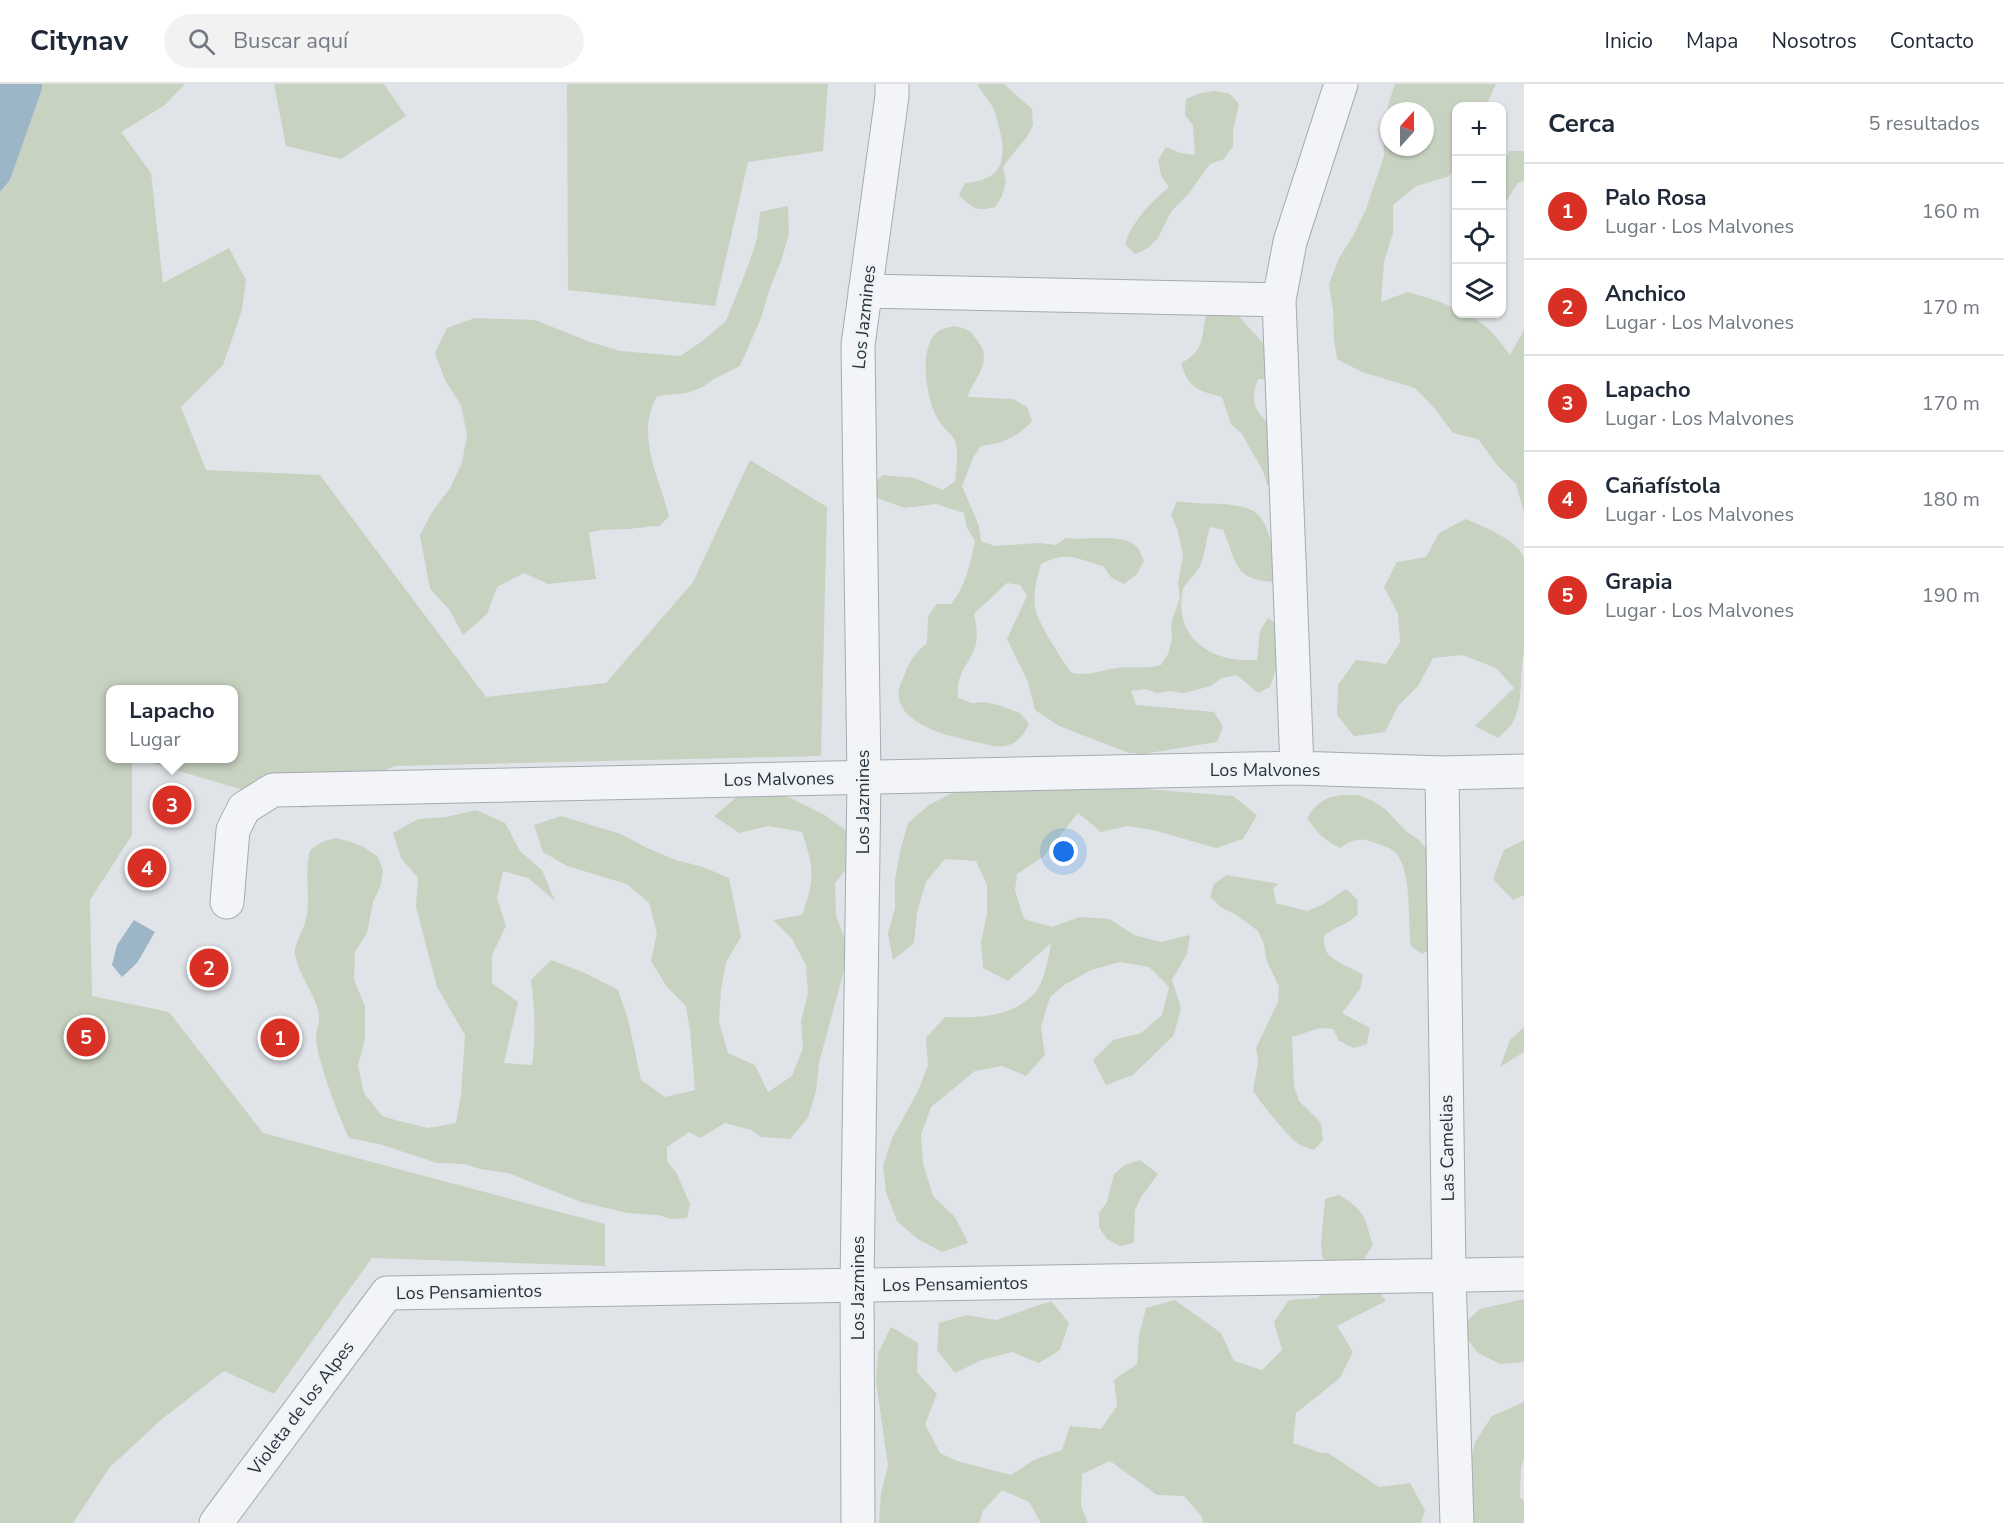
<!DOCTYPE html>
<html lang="es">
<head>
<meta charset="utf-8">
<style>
	:root { --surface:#fff; --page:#f2f2f3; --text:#1f2937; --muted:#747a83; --line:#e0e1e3; --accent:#d93025 }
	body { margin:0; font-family:"Nunito Sans",sans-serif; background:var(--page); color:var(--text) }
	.controls { position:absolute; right:18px; top:18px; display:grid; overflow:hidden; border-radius:12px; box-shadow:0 2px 4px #0004 }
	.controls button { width:54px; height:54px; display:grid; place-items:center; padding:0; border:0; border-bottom:2px solid var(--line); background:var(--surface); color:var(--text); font:30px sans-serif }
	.compass { position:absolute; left:1380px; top:18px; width:54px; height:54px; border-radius:50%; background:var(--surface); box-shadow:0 2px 4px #0004; rotate:21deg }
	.you { position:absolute; left:1064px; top:768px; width:21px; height:21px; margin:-15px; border:4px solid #fff; border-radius:50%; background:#1a73e8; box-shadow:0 0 0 9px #1a73e833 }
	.badge { display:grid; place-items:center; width:39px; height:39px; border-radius:50%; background:var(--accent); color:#fff; font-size:20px; font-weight:700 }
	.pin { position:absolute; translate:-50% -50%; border:3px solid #fff; box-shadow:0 2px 6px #0006 }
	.popup { position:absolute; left:106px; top:601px; width:132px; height:78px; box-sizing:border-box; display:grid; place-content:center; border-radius:12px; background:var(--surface); filter:drop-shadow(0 2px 4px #0005); font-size:20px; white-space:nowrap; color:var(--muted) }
	.popup b { font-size:22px; color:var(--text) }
	.popup::after { content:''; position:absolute; left:50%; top:100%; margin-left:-12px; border:12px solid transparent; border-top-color:var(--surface) }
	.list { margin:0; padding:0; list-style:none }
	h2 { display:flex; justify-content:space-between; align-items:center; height:78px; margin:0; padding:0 24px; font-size:26px }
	h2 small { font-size:20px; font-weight:400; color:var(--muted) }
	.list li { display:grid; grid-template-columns:39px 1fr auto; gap:18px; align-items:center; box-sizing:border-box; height:96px; padding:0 24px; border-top:2px solid var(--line) }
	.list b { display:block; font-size:22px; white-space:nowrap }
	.list p { margin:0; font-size:20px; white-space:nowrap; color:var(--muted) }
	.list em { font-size:20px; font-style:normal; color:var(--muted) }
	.icon { flex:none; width:33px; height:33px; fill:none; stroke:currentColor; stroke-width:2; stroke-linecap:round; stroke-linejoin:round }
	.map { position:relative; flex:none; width:1524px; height:1439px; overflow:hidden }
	header { display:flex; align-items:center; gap:36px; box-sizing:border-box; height:84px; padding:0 30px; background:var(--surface); border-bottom:2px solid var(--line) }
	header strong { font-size:28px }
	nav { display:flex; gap:33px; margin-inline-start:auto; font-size:21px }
	.search { width:420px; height:54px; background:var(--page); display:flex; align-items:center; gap:15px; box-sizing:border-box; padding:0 21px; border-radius:33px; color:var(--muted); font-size:22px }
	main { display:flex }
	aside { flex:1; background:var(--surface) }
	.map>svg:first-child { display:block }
	.green { fill:#c7d2c1; fill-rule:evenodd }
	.water { fill:#9cb6c7 }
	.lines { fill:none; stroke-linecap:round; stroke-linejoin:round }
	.minor-casing { stroke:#a5abb2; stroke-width:35 }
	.minor { stroke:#f2f4f7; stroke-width:33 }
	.labels { text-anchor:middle; stroke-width:4.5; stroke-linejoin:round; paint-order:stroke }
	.street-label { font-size:18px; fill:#29333f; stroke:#eff3f6 }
</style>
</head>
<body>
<header>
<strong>Citynav</strong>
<div class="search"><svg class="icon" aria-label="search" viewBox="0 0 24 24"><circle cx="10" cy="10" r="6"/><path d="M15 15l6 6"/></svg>Buscar aquí</div>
<nav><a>Inicio</a><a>Mapa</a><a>Nosotros</a><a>Contacto</a></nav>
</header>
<main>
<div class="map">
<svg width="1524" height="1439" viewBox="0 0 1524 1439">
	<rect width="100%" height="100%" fill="#e0e4e8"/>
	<path class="green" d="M 42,0 L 185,0 L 165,21 L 121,48 L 151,89 L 163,199 L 229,164 L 246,196 L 242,226 L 223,281 L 181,323 L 206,386 L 320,391 L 486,613 L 606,599 L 693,498 L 750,376 L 827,423 L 821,672 L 395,682 L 304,724 L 138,675 L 234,674 L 234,606 L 110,606 L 110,674 L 132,675 L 132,751 L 90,816 L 92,912 L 169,928 L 263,1049 L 605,1140 L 605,1182 L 372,1174 L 274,1310 L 224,1287 L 162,1335 L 110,1383 L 73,1439 L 0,1439 L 0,108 L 10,96 L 42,5 Z
		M 274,0 L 384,0 L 406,32 L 341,75 L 286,62 Z
		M 567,0 L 828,0 L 823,67 L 748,78 L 715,222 L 568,206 Z
		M 977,0 L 1004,0 L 1032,25 L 1033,41 L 1027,53 L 1007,77 L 1003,84 L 1006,98 L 1002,112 L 995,123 C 976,128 972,124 959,111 L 965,99 C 1013,96 1005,62 995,29 C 992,18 982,10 977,0 Z
		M 1395,0 L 1496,0 L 1486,22 L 1456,22 L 1456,86 L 1447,93 L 1416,102 L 1393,121 L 1393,149 L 1384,178 L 1381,218 L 1408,208 L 1438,217 L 1456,225 L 1456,230 C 1481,230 1496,253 1510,271 L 1524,246 L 1524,429 L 1516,400 L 1497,381 L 1478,355 L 1453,349 L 1435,325 L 1415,304 L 1362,288 L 1337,275 L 1334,255 L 1333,226 L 1329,200 L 1339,174 L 1354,150 L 1366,125 L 1375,98 L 1384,72 L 1383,45 L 1389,18 ZM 1389,27 L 1425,27 L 1425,63 L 1389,63 Z
		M 1215,7 L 1230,10 L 1239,20 L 1233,47 L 1233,62 L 1224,75 L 1210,80 L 1190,108 L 1171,128 L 1158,154 L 1148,164 L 1135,170 L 1125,160 C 1133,136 1150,119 1169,103 L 1161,91 L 1158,76 L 1166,63 L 1180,69 L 1195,71 L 1193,42 L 1185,31 L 1186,15 L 1200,9 Z
		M 1510,67 L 1524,67 L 1524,97 L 1518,99 L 1502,124 L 1502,79 Z
		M 788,122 L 789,150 L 781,177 L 770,204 L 761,234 L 740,282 L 714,295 L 701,304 L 686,309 L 657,312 C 635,352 659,392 669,432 L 660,442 C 649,442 640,444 629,445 C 615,446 603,444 589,449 L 596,495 L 548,500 L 524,489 L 497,503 L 487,530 L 463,551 L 449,525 L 430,505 L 420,451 L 432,428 L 450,404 L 462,379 L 467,351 L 461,321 L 445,296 L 435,269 L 447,244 L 475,234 L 535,236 L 590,258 L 621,267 L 680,272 L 704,256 L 726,237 L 748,182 L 757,155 L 760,128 Z
		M 1228,220 L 1270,267 L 1277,296 L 1258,295 C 1249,318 1255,331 1276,344 L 1284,406 L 1267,401 L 1263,387 L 1242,350 L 1231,340 L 1222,313 C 1197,306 1189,305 1181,279 C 1205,267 1201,254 1206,230 Z
		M 954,242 C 967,245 969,245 977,256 C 994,277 976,292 967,313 L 1013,315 L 1027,323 L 1032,337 C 1018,353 1002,360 981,362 L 973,374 L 962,402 L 979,442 L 981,457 L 995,462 L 1039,459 L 1056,461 L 1066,454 C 1086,457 1123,448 1138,464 C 1140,467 1142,473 1144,477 L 1137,490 L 1124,500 L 1111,493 L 1103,482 C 1076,475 1067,466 1041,480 C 1037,493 1033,509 1035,523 C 1036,536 1063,578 1072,589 C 1090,592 1101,586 1118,584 C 1133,582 1146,585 1161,581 L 1168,570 L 1172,555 L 1171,540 L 1180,513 L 1178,500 L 1183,471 L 1177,444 L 1171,431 L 1177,417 C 1192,420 1207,419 1223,420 C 1233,421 1246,422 1255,428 C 1273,441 1274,478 1274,498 C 1233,496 1237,478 1223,446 L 1210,443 C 1205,457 1206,471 1199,484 C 1194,493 1184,498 1182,510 C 1175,558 1216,579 1257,576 L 1260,547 L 1268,534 L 1281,543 L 1280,574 L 1270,603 L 1258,609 L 1237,591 L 1222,594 L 1211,602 L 1184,609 L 1170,607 L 1157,609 L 1145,605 L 1131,607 L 1136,621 L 1214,628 L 1223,643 L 1217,658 L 1143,670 L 1129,669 L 1059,642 L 1035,626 L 1028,598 L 1007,555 L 1027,512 L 1020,501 L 1007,499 L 974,530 C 976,540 978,550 976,560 C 969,583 956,586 958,614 L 972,619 L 986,618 L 1001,622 L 1020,629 L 1029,640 C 1024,649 1021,656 1011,660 C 1000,666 987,660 976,658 C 952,653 893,640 899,605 C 900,601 902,596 904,592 C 909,578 915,569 927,559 L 928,532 L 937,520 L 951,520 C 966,502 970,480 975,457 L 967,444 L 964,429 L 936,420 L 905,424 L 877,414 L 873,400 L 883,391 L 915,394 L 943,406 L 955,397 C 956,384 960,367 954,355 C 950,348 941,342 937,334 C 926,314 917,260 940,246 C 944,244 950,243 954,242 Z
		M 1466,435 C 1483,443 1517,455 1524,474 L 1524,568 C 1519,591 1524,614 1514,636 C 1511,643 1503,649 1498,654 L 1475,642 L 1514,604 L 1496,584 L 1462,571 L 1433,574 L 1418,602 L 1398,622 L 1385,648 L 1354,652 L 1337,631 L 1338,601 L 1356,576 L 1386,580 L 1400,558 L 1398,530 L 1384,503 L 1397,478 L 1426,473 L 1439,449 Z
		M 1108,702 L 1233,712 L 1257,731 L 1243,755 L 1216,764 L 1153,746 L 1127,742 L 1101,748 L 1078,729 L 1043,773 L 1017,790 L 1015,806 L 1024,835 L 1052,843 L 1080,833 L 1110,835 L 1134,851 L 1161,858 L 1190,851 L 1187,870 L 1172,896 L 1181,924 L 1174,951 L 1133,991 L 1106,1001 L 1093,976 L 1113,956 L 1141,949 L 1162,931 L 1169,903 L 1149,883 L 1120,878 L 1091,886 L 1064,901 L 1050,913 L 1041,943 L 1045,971 L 1026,992 L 1002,982 L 975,987 L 931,1023 L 921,1051 L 923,1079 L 933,1112 L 955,1133 L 968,1159 L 942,1168 L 918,1155 L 897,1137 L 886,1108 L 883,1082 L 892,1054 L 918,1007 L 928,981 L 926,954 L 945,933 C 976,934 1009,934 1033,911 C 1045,898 1048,875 1051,859 L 1008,897 L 983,884 L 981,858 L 987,830 L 987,801 L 976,777 L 945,775 L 926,798 L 917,828 L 914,859 L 893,876 L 888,849 L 895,824 L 895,796 L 900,767 L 908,739 L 929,721 L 958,706 L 1048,707 Z
		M 768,703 L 823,730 L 847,747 L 854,776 L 835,799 L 836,832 L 847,860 L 843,890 L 819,979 L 816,1007 L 808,1034 L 790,1055 L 761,1053 L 751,1046 L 725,1039 L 700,1054 L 689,1048 L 667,1063 L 667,1077 L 676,1088 L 690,1120 L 687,1134 L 671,1135 L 658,1131 L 627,1129 L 581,1118 L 508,1089 L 480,1085 L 465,1080 L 437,1079 L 379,1060 L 349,1054 C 340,1036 315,971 316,953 C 317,942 321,939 318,926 C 313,907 298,890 295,870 C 294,859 304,846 306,835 C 311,813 304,789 310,766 L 322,758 L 336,754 L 350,758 L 364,763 L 378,773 L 383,786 L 381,801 L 373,818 L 367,849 L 355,868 L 354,896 L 365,922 L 365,954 L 358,982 L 364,1009 L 382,1032 L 399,1037 L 428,1044 L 456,1039 L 461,1011 L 465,951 L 437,903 L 416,823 L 418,794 L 401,774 L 393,749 L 418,735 L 446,733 L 476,726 L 505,739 L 520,767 L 542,786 L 555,817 L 528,794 L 503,787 L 497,814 L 506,842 L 492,871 L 492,899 L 518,918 L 504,979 L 532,981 C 536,952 535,925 531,896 L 551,876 L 585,889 L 618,906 L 628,935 L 641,996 L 665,1013 L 695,1006 L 690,947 L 686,922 L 667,903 L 651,877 L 657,849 L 649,819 L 627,800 L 567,782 L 543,768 L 534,741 L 561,732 L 621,750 L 647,764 L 676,776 L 703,783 L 729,794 L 741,853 L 726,878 L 721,906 L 719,938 L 728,969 L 755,981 L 768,1008 L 792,992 L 803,964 L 801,937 L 808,909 L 806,881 L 792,855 L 773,836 L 802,831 C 815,795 814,784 802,748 L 768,742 L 739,749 L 714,732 L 738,712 Z
		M 1342,711 L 1359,711 L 1373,717 L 1386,726 L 1407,748 L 1419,756 L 1430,769 L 1441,858 L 1422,870 L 1411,862 C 1407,838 1414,780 1391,765 C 1387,763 1382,761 1378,760 C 1362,753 1354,754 1340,764 C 1324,756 1316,748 1307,734 C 1316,719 1325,713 1342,711 Z
		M 1524,756 L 1524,811 L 1513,816 L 1493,795 L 1504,766 Z
		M 1227,791 L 1279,800 L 1273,804 L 1276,819 L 1307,827 L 1322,821 L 1346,805 L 1357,815 L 1358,830 C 1346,842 1337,841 1324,852 C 1324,856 1324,863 1326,867 C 1331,877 1353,884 1363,891 L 1360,905 L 1342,929 L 1370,944 L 1367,960 L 1354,964 L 1339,957 L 1333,945 L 1320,944 L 1292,953 L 1294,1002 L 1299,1017 L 1321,1039 L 1323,1056 L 1314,1066 C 1309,1064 1304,1063 1300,1061 C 1290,1055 1260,1018 1253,1007 L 1258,978 L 1256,964 L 1278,918 L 1279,903 L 1266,875 L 1264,860 L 1258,847 L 1235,830 L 1222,824 L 1210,813 L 1214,800 Z
		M 1524,943 L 1524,968 L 1500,983 L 1510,956 Z
		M 1140,1076 L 1158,1090 L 1141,1113 L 1135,1126 L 1134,1159 L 1120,1162 L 1107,1155 L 1099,1143 L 1099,1129 L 1107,1118 L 1114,1090 L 1125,1081 Z
		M 1339,1111 C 1366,1127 1364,1133 1373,1161 L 1362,1178 L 1333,1183 L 1322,1173 L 1321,1159 L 1325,1115 Z
		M 1368,1194 L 1386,1217 L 1337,1242 L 1353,1268 L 1340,1294 L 1296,1329 L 1293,1359 L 1321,1369 L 1328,1369 L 1379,1403 L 1410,1399 L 1425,1426 L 1421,1439 L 1203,1439 L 1202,1433 L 1184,1412 L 1157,1411 L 1110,1377 L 1082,1390 L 1081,1422 L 1088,1439 L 1041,1439 L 1029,1418 L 1002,1406 L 983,1427 L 979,1439 L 879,1439 L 881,1409 L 888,1382 L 876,1298 L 878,1269 L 891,1243 L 918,1259 L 917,1288 L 937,1310 L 925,1340 L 940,1369 L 957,1377 L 1011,1391 L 1034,1376 L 1062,1366 L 1070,1342 L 1101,1345 L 1117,1322 L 1114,1296 L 1137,1280 L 1139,1251 L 1146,1224 L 1175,1216 L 1221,1249 L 1234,1277 L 1262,1286 L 1282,1266 L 1274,1238 L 1289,1216 L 1317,1214 L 1339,1196 Z
		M 1524,1215 L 1524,1278 L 1500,1280 L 1477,1268 L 1459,1244 L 1480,1225 Z
		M 1051,1217 L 1069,1239 L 1060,1266 L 1039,1279 L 1012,1268 L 982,1276 L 955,1289 L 937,1266 L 939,1239 L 967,1231 L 996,1236 Z
		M 1524,1318 L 1524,1375 L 1521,1384 L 1520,1413 L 1524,1417 L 1524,1439 L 1475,1439 L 1463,1414 L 1475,1358 L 1492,1332 Z"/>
	<path class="water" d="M 0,0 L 42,0 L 42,5 L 10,96 L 0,108 Z
		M 134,836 L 155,848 L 137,879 L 122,893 L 112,881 L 117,861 Z"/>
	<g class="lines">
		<defs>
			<path id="minor" d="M 865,207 L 1279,216
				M 1297,684 L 1279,216 L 1290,158 L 1341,0
				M 1442,689 L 1449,1190 L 1457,1439
				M 227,818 L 233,746 L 244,724 L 273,706 L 1297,684 L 1442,689 L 1524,687
				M 216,1439 L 387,1209 L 1524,1190
				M 858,1439 L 857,1202 L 864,694 L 858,261 L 892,12 L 892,0"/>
		</defs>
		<use href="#minor" class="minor-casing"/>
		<use href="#minor" class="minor"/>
	</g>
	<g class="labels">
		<g class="street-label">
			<text transform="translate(864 233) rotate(-84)" y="6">Los Jazmines</text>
			<text x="1265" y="692">Los Malvones</text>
			<text transform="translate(779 695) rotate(-1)" y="6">Los Malvones</text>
			<text transform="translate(863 718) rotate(-90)" y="6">Los Jazmines</text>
			<text transform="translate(1447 1064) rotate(-91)" y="6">Las Camelias</text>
			<text transform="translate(955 1200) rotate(-1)" y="6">Los Pensamientos</text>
			<text transform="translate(858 1204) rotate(-90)" y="6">Los Jazmines</text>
			<text transform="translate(469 1208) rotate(-1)" y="6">Los Pensamientos</text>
			<text transform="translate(301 1324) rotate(-53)" y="6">Violeta de los Alpes</text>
		</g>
	</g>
</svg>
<div class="controls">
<button>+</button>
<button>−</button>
<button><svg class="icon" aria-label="locate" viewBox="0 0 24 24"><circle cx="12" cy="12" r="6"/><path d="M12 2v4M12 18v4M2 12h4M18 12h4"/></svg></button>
<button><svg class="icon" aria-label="layers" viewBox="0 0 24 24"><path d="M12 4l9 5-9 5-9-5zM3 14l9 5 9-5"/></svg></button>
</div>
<svg class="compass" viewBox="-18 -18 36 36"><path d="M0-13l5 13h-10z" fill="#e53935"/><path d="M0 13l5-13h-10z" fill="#747a83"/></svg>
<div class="you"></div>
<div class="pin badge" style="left:280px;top:954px">1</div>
<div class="pin badge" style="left:209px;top:884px">2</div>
<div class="pin badge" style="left:172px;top:721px">3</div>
<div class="popup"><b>Lapacho</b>Lugar</div>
<div class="pin badge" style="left:147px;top:784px">4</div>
<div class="pin badge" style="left:86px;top:953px">5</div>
</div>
<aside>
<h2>Cerca<small>5 resultados</small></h2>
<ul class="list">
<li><span class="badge">1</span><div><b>Palo Rosa</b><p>Lugar · Los Malvones</p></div><em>160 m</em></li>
<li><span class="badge">2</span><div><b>Anchico</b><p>Lugar · Los Malvones</p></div><em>170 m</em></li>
<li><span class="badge">3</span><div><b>Lapacho</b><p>Lugar · Los Malvones</p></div><em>170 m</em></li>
<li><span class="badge">4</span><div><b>Cañafístola</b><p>Lugar · Los Malvones</p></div><em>180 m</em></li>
<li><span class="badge">5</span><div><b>Grapia</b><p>Lugar · Los Malvones</p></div><em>190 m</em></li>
</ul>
</aside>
</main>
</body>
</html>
